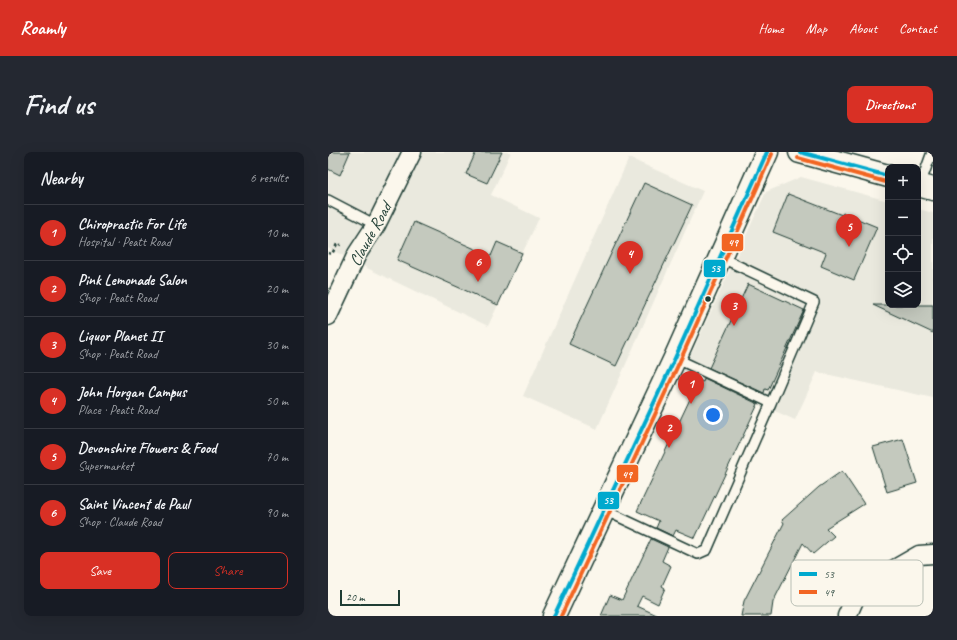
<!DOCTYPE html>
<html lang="en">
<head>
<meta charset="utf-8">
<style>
	:root { --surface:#171b24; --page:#242831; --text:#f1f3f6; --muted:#9ea1a6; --line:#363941; --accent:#d93025 }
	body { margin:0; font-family:Caveat,sans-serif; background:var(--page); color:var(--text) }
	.controls { position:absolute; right:12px; top:12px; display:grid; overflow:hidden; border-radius:8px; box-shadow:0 4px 16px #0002 }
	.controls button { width:36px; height:36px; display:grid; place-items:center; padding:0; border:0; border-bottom:1px solid var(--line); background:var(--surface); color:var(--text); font:20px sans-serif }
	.scale { position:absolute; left:12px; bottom:10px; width:60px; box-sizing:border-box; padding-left:4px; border:2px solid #1f3d34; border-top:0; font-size:11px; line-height:14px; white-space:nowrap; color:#1f3d34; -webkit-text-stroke:3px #fbf7ec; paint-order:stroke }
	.you { position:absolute; left:385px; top:263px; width:14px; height:14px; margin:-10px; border:3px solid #fff; border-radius:50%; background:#1a73e8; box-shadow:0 0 0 6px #1a73e833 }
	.badge { display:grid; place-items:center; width:26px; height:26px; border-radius:50%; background:var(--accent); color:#fff; font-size:13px; font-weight:700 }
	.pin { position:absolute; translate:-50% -33px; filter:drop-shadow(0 1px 2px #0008) }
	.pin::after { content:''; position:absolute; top:21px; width:14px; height:12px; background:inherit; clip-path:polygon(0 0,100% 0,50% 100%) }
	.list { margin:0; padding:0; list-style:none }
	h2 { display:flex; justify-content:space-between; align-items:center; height:52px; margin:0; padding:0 16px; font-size:17px }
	h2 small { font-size:13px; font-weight:400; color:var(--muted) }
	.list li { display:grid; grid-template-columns:26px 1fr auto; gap:12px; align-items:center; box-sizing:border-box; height:56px; padding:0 16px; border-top:1px solid var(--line) }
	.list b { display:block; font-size:15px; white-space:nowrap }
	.list p { margin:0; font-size:13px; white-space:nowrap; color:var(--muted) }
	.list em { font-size:13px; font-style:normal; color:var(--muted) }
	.actions { display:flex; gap:8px; padding:12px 16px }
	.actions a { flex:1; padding:9px 0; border:1px solid var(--accent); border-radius:8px; text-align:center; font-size:14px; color:var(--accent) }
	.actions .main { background:var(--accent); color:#fff }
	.icon { flex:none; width:22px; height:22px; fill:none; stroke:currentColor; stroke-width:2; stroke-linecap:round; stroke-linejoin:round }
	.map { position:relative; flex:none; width:605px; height:464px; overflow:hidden; border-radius:8px }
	header { display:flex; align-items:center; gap:24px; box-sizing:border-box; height:56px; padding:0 20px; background:var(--accent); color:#fff }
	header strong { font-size:19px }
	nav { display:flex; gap:22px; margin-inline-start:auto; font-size:14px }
	.intro { display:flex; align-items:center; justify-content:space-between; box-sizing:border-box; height:96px; padding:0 24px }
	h1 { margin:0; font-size:28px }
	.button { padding:10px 18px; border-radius:8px; background:var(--accent); color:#fff; font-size:14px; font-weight:700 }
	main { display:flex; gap:24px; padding:0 24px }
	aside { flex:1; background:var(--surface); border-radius:8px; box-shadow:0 4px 16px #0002 }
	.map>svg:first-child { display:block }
	.built { fill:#eae9de }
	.building { fill:#c4c9be; stroke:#1f3d34 }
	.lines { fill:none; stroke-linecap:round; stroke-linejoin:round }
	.service-casing { stroke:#1f3d34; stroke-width:12 }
	.minor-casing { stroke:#1f3d34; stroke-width:21 }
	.tertiary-casing { stroke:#1f3d34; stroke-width:25 }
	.secondary-casing { stroke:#1f3d34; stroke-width:25 }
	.path { stroke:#1f3d34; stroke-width:2.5; stroke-dasharray:3 3; stroke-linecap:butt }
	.service { stroke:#fbf7ec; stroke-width:9 }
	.minor { stroke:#fbf7ec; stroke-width:18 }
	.tertiary { stroke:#fbf7ec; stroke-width:22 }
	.secondary { stroke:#fbf7ec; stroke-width:22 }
	.bus-1-casing { stroke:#fbf7ec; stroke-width:7 }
	.bus-2-casing { stroke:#fbf7ec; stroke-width:7 }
	.bus-1 { stroke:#00a9ce; stroke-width:4 }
	.bus-2 { stroke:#f26522; stroke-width:4 }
	.bus-dot { fill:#1f3d34; stroke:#fbf7ec; stroke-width:1.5 }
	.labels { text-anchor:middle; stroke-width:3; stroke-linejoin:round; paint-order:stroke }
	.street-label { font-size:17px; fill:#1f3d34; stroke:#fbf7ec }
	.key { fill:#fbf7ec; stroke:#b9bfb5; stroke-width:1 }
	.key-label { font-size:11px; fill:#1f3d34 }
	.line-badge { stroke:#fbf7ec; stroke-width:1.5 }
	.badge-label { font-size:11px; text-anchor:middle; font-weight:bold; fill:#fff }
</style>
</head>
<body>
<header>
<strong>Roamly</strong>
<nav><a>Home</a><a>Map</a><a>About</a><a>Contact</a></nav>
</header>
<div class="intro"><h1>Find us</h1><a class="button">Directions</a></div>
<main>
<aside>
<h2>Nearby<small>6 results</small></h2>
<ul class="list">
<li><span class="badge">1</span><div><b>Chiropractic For Life</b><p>Hospital · Peatt Road</p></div><em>10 m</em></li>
<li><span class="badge">2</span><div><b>Pink Lemonade Salon</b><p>Shop · Peatt Road</p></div><em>20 m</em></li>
<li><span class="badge">3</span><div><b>Liquor Planet II</b><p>Shop · Peatt Road</p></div><em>30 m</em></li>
<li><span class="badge">4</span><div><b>John Horgan Campus</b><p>Place · Peatt Road</p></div><em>50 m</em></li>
<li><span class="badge">5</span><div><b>Devonshire Flowers &amp; Food</b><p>Supermarket</p></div><em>70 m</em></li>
<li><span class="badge">6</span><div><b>Saint Vincent de Paul</b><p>Shop · Claude Road</p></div><em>90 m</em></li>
</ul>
<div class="actions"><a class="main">Save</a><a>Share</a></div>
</aside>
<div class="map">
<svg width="605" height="464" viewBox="0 0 605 464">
	<rect width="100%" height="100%" fill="#fbf7ec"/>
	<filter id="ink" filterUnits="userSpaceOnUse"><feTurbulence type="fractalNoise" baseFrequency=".025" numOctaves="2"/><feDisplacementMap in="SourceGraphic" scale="8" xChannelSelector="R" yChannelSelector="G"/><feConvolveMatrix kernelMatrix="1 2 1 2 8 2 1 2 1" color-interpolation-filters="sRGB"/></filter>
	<g filter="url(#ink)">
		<path class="built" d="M 0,0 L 183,0 L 163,43 L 211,66 L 160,174 L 45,119 L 0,96 Z
			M 301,6 L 375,39 L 269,277 L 195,244 Z
			M 473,25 L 560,49 L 560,153 L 590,153 L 590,57 L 605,61 L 605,246 L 489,220 L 467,268 L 356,218 L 438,40 Z"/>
		<path class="building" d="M 0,0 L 22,0 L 12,23 L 0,17 Z
			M 148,0 L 174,0 L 159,31 L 138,22 Z
			M 316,31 L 364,53 L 288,214 L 241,192 Z
			M 460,42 L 514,63 L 515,61 L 549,75 L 526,128 L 493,114 L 498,101 L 445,80 Z
			M 86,70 L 163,104 L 169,90 L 194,101 L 170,153 L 69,108 Z
			M 420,132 L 476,158 L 440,238 L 437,237 L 436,241 L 381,216 Z
			M 545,153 L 605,153 L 605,181 Z
			M 376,226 L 430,252 L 367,386 L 348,378 L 345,384 L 328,376 L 331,369 L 309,359 L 371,228 L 375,230 Z
			M 575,287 L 589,331 L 559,340 L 545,295 Z
			M 514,319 L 536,352 L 498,376 L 506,384 L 485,402 L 475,391 L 445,450 L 443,464 L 413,464 L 416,449 L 456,371 L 454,368 L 491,335 Z
			M 323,387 L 340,395 L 334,409 L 343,414 L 334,434 L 337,436 L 330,452 L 314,444 L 309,454 L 331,464 L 273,464 L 282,443 L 294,448 Z"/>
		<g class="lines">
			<defs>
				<path id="service" d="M 592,33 L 604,0
					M 0,48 L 48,73
					M 392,105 L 486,150 L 443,251
					M 276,358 L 370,402 L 379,398 L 443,251 L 347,206"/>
				<path id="minor" d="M 0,164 L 29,102 L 48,73 L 84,0
					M 519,464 L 527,446 L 558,422 L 591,403 L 605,402"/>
				<path id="tertiary" d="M 226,464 L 347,206 L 439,0"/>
				<path id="secondary" d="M 472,0 L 560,24
					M 590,33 L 605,37"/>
			</defs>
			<use href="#service" class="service-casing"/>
			<use href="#minor" class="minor-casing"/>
			<use href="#tertiary" class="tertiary-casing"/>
			<use href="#secondary" class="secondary-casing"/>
			<path class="path" d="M 0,101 L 4,102 L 9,92 L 13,93"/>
			<use href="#service" class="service"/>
			<use href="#minor" class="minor"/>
			<use href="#tertiary" class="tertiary"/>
			<use href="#secondary" class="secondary"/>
			<defs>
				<path id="bus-1" d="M 472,0 L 560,24
					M 226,464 L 347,206 L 439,0"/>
				<path id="bus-2" d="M 470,6 L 558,30
					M 233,464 L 352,209 L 444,2"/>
			</defs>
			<use href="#bus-1" class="bus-1-casing"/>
			<use href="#bus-2" class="bus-2-casing"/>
			<use href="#bus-1" class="bus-1"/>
			<use href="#bus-2" class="bus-2"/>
		</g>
	</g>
	<circle class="bus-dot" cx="380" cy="147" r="3.5"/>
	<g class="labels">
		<g class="street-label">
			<text transform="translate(42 82) rotate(-61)" y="6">Claude Road</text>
		</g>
	</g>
	<rect x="463" y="408" width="132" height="46" rx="6" class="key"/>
	<rect x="471" y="420" width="18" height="4" fill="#00a9ce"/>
	<rect x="471" y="438" width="18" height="4" fill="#f26522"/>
	<g class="key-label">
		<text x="496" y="426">53</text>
		<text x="496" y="444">49</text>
	</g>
	<g class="line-badge">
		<rect x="393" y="81" width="23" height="19" rx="4" fill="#f26522"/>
		<rect x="375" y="107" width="23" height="19" rx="4" fill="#00a9ce"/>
		<rect x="288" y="312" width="23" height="19" rx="4" fill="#f26522"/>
		<rect x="269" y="339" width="23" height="19" rx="4" fill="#00a9ce"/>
	</g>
	<g class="badge-label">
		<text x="405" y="94">49</text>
		<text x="387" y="120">53</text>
		<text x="299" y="326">49</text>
		<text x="280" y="352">53</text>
	</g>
</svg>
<div class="controls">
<button>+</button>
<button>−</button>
<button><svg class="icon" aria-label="locate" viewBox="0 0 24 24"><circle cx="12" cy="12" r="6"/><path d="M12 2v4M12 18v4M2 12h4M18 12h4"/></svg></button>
<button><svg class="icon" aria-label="layers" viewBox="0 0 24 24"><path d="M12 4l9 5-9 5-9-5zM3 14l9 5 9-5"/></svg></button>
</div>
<div class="scale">20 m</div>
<div class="you"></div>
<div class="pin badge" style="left:363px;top:252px">1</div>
<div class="pin badge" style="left:341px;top:296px">2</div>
<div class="pin badge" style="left:406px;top:174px">3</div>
<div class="pin badge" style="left:302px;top:122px">4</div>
<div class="pin badge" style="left:521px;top:95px">5</div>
<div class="pin badge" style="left:150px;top:130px">6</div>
</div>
</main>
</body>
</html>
